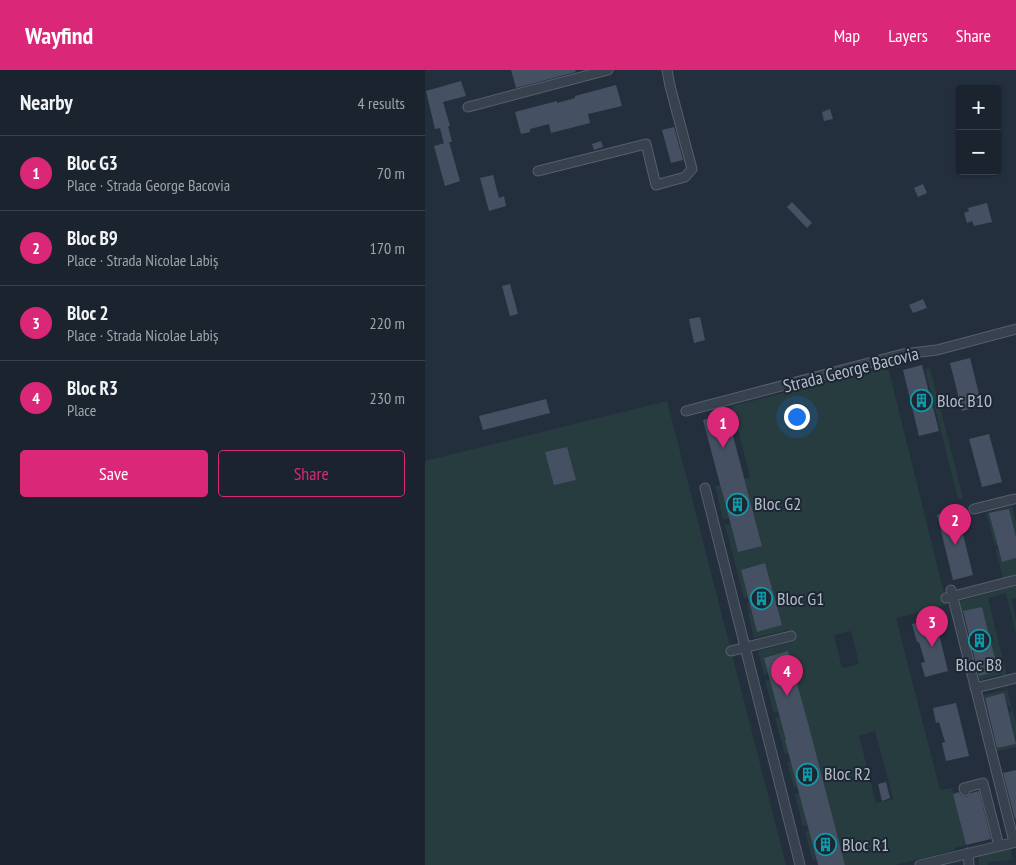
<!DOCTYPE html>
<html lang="en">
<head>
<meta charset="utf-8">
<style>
	:root { --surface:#1b232e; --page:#282f3a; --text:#f1f3f6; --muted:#a0a4aa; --line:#39404a; --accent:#db2777 }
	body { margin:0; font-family:"PT Sans Narrow",sans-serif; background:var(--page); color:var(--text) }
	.controls { position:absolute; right:15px; top:15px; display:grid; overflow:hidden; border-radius:5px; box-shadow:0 1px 4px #0004 }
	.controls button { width:45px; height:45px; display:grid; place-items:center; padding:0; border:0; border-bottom:1px solid var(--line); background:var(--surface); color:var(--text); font:25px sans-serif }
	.you { position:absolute; left:371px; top:346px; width:18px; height:18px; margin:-12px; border:4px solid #fff; border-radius:50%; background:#1a73e8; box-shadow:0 0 0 8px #1a73e833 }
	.badge { display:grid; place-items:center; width:32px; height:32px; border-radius:50%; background:var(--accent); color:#fff; font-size:16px; font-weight:700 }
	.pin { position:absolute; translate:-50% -41px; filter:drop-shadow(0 1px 2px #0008) }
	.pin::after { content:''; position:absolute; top:26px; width:18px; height:15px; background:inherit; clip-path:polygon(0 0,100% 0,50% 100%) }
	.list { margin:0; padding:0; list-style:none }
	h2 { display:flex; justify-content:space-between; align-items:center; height:65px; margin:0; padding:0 20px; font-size:21px }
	h2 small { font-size:16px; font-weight:400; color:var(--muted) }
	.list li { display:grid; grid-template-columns:32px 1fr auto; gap:15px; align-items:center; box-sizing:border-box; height:75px; padding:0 20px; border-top:1px solid var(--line) }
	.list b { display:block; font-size:19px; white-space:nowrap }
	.list p { margin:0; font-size:16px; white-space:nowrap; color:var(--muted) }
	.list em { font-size:16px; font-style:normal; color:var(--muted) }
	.actions { display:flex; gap:10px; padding:15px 20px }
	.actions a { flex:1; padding:11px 0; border:1px solid var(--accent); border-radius:5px; text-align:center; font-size:18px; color:var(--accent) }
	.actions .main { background:var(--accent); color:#fff }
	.map { position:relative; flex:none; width:591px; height:795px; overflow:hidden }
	header { display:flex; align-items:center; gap:30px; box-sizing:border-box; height:70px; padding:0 25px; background:var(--accent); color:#fff }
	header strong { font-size:24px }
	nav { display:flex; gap:28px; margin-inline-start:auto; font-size:18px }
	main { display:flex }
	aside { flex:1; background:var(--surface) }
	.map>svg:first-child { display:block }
	.green { fill:#263c3f; fill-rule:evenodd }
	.building { fill:#455162 }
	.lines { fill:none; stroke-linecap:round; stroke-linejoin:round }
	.street-casing { stroke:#565f6c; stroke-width:11 }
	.street { stroke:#38414e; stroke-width:9 }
	.labels { text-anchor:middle; stroke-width:4; stroke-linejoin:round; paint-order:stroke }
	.street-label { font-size:18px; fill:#b4bcc9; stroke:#1d2633 }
	.poi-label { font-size:18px; fill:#b4bcc9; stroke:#1d2633; text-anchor:start }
</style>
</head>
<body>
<header>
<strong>Wayfind</strong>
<nav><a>Map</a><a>Layers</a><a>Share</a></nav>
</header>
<main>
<aside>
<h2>Nearby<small>4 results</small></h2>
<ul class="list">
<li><span class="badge">1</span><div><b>Bloc G3</b><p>Place · Strada George Bacovia</p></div><em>70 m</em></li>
<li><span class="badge">2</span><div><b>Bloc B9</b><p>Place · Strada Nicolae Labiș</p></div><em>170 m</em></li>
<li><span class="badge">3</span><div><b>Bloc 2</b><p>Place · Strada Nicolae Labiș</p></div><em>220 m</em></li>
<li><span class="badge">4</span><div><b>Bloc R3</b><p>Place</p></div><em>230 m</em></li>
</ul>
<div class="actions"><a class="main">Save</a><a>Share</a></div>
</aside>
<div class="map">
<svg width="591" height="795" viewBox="0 0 591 795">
	<rect width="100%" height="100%" fill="#242f3e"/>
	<path class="green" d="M 463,297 L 522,535 L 471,548 L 515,720 L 527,718 L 541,775 L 530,778 L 530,780 L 470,795 L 420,795 L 403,736 L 379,742 L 382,755 L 378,756 L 370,724 L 374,723 L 364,683 L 360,684 L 350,648 L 355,646 L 363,581 L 339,588 L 343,604 L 339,605 L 333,581 L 367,572 L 364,560 L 329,568 L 323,543 L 324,542 L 322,533 L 324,533 L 332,562 L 356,555 L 340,493 L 316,500 L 323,527 L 319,528 L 300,455 L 305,454 L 313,482 L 337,475 L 321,414 L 296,420 L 304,448 L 298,450 L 290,416 L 325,407 L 307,336 ZM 426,561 L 434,594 L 417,598 L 409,565 ZM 450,661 L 468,729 L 451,733 L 434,666 Z
		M 505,298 L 538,428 L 533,429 L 500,299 Z
		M 242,331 L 361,795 L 0,795 L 0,391 Z
		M 587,436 L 591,453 L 591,467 L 584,439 L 565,444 L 572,475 L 570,476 L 561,443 Z
		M 571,479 L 573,479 L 577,492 L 591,488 L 591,506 L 578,509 Z
		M 591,516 L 591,528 L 586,529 L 591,549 L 591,564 L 581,523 L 563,528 L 582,607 L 578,608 L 577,604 L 551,611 L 543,578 L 545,577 L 552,606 L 572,601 L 566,573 L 569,571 L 567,565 L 564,565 L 557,537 L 537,542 L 544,572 L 541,572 L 531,532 Z
		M 345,609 L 353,642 L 349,643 L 340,611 Z
		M 580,614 L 581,614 L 591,653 L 591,670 L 584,642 L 587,641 L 585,636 L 583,636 L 579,624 L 559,628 L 563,643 L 559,643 L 555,626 L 581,620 Z
		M 564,647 L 572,678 L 591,674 L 591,677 L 569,682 L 560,648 Z
		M 366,691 L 373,717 L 369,718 L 362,692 Z
		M 384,761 L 391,790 L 388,791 L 380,762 Z
		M 586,777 L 587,790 L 563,792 L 563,795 L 554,795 L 554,785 Z"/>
	<path class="building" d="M 86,0 L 150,0 L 151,2 L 91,18 Z
		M 36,11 L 41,26 L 18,32 L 25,56 L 23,56 L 27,72 L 24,72 L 35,111 L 20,116 L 9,76 L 24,72 L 19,74 L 15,58 L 10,59 L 1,21 Z
		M 191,15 L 197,36 L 163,44 L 165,53 L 126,63 L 124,54 L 105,59 L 105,62 L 96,64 L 90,42 L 132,31 L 132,33 L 150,28 L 150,26 Z
		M 405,39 L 408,49 L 399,51 L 397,42 Z
		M 249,57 L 258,90 L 246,93 L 237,60 Z
		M 176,71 L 178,77 L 169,80 L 167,74 Z
		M 68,105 L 74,128 L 79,126 L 81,136 L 64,141 L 55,108 Z
		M 498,114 L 502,123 L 493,127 L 489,118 Z
		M 367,132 L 387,153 L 382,158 L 362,137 Z
		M 562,133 L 567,152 L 549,156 L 547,151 L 542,153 L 539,143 L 544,141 L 543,138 Z
		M 85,214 L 93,244 L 85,246 L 77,216 Z
		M 498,229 L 502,238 L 488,243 L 484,235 Z
		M 275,247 L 280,270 L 269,273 L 264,249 Z
		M 545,288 L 557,336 L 537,341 L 525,293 Z
		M 497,295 L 514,361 L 494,366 L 478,300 Z
		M 121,329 L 125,343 L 58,360 L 54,346 Z
		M 302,343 L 337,476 L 313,482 L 278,350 Z
		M 564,364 L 577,412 L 557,417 L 544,369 Z
		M 142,377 L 151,410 L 129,415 L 120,382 Z
		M 584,439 L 591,467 L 591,488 L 577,492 L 564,443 Z
		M 532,440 L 548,505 L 528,510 L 512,445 Z
		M 340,493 L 357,555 L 332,562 L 316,500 Z
		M 557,537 L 573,601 L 554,606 L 538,541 Z
		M 510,548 L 523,601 L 500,607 L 496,593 L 500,592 L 494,572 L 492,572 L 487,554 Z
		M 363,581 L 384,657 L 420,795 L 393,795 L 379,742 L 360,670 L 361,670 L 339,588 Z
		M 579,623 L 591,674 L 572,678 L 560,628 Z
		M 531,633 L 544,686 L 521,691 L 517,673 L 520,672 L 514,652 L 511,653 L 508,638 Z
		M 591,700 L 591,749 L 590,749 L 578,703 Z
		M 461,712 L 465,728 L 457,731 L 453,714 Z
		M 554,721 L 566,769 L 541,775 L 528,724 L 534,722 L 536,726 L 542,727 L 546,723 Z"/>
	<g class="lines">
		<defs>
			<path id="street" d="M 43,37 L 183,0
				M 113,101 L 221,74 L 231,115 L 260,107 L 267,99 L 245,16 L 242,0
				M 261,341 L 478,284 L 512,280 L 591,259
				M 280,418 L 375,795
				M 549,439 L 589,429
				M 526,520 L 589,772
				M 521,528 L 591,510
				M 306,581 L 366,566
				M 550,618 L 591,608
				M 540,721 L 539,718 L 558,713 L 574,776
				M 543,783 L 544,795
				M 495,795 L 591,772"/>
		</defs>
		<use href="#street" class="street-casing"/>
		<use href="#street" class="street"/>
	</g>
	<defs>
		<symbol id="building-ring" viewBox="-11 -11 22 22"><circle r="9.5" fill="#1d2633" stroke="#0f9aa8" stroke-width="1.5"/><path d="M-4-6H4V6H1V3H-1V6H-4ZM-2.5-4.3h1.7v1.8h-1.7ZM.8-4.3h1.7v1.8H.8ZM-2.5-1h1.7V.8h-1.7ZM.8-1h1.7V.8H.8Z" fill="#0f9aa8"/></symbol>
	</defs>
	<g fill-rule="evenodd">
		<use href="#building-ring" x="484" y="318" width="25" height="25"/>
		<use href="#building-ring" x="300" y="422" width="25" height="25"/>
		<use href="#building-ring" x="324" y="516" width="25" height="25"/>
		<use href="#building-ring" x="542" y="558" width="25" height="25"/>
		<use href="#building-ring" x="370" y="692" width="25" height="25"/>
		<use href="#building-ring" x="388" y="762" width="25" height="25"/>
	</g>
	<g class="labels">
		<g class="street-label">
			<text transform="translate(426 300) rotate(-14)" y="6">Strada George Bacovia</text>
		</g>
		<g class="poi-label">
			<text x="512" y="337">Bloc B10</text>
			<text x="329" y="440">Bloc G2</text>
			<text x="352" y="535">Bloc G1</text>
			<text x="554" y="601" text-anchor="middle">Bloc B8</text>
			<text x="399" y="710">Bloc R2</text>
			<text x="417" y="781">Bloc R1</text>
		</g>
	</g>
</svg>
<div class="controls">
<button>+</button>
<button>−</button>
</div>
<div class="you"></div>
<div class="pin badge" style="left:298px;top:378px">1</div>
<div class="pin badge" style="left:530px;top:475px">2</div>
<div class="pin badge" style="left:507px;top:577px">3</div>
<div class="pin badge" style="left:362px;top:626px">4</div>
</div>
</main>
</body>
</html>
